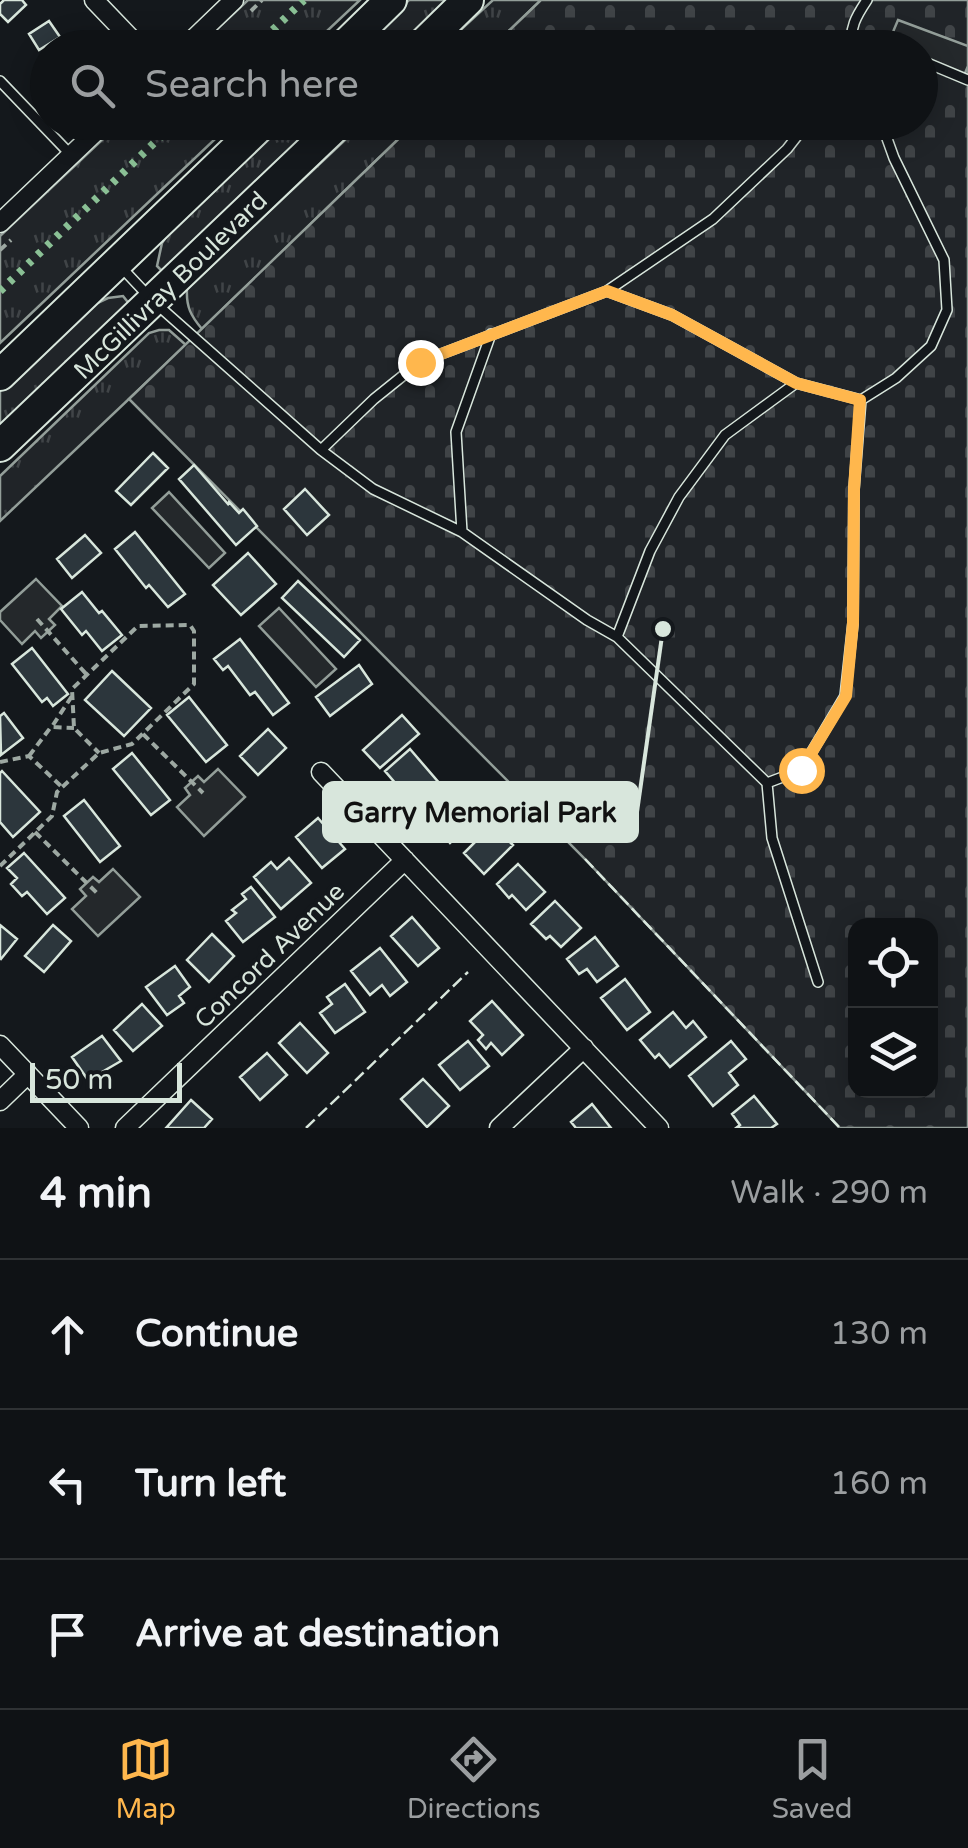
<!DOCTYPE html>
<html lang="en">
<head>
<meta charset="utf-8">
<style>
	:root { --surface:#0f1215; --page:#1d2022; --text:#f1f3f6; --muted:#9b9ea0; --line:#2f3234; --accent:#ffb74d }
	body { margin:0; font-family:"Varela Round",sans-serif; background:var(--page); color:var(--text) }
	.controls { position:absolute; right:30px; bottom:30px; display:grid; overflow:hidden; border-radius:20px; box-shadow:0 5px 25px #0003 }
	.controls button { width:90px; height:90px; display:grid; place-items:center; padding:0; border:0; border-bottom:2px solid var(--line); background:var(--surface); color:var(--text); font:50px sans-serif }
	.scale { position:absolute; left:30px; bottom:25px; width:152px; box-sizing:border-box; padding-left:10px; border:5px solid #d8e6dc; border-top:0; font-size:28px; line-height:35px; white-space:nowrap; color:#d8e6dc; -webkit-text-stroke:8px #14181c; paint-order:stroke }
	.stop { position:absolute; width:30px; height:30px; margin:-22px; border:8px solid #ffb74d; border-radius:50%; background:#fff }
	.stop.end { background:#ffb74d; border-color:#fff; box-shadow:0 2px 10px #0008 }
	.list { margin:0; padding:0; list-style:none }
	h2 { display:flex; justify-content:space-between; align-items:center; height:130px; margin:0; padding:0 40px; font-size:42px }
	h2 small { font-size:32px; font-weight:400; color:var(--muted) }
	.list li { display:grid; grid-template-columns:65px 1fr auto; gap:30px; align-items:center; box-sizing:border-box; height:150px; padding:0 40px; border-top:2px solid var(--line) }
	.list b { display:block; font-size:38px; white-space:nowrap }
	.list em { font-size:32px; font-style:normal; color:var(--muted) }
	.icon { flex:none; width:55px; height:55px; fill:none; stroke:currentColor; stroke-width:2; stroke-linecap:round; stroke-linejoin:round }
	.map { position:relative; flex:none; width:968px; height:1128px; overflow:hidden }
	.search { position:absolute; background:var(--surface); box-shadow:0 5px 25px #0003; left:30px; right:30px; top:30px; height:110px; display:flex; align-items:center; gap:25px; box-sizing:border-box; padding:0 35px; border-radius:55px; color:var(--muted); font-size:38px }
	.sheet { height:580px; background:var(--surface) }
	nav { display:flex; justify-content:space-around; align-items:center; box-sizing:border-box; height:140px; border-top:2px solid var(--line); background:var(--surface); font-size:28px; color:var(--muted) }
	nav a { display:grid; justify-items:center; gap:5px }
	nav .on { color:var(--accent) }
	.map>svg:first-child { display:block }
	.grass { fill:url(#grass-tufts); stroke:#939e99; stroke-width:2.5 }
	.cemetery { fill:url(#cemetery-stones); stroke:#939e99; stroke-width:2.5; fill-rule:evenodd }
	.parking { fill:#24282b; stroke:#939e99; stroke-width:2.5 }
	.building { fill:#2c363c; stroke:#d8e6dc; stroke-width:2.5 }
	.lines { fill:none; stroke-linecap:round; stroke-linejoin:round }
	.service-casing { stroke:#d8e6dc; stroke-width:12 }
	.minor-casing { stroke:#d8e6dc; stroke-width:21 }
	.primary-casing { stroke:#d8e6dc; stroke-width:34 }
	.path { stroke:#9da8a2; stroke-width:4; stroke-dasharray:8 5; stroke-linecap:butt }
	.service { stroke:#14181c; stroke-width:9 }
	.minor { stroke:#14181c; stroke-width:18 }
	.primary { stroke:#14181c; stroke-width:30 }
	.hedge { stroke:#8ac095; stroke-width:8; stroke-dasharray:5 8; stroke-linecap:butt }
	.fence { stroke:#d8e6dc; stroke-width:2.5; stroke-dasharray:12 5; stroke-linecap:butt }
	.route { stroke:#ffb74d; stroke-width:12 }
	.labels { text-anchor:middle; stroke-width:8; stroke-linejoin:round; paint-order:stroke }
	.street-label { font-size:25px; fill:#d8e6dc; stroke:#14181c }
	.leader { fill:none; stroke:#d8e6dc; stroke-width:4 }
	.callout-dot { fill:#d8e6dc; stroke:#14181c; stroke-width:4 }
	.callout { fill:#d8e6dc; stroke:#d8e6dc; stroke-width:4 }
	.callout-label { font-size:28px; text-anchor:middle; font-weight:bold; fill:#111 }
</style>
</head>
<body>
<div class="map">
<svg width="968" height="1128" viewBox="0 0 968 1128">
	<defs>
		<pattern id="grass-tufts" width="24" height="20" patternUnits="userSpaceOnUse" patternTransform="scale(2.5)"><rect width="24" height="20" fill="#202428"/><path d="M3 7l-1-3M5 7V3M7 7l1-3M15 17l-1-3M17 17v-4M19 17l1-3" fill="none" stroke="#404447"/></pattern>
		<pattern id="cemetery-stones" width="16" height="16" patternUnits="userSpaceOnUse" patternTransform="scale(2.5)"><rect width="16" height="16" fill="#202428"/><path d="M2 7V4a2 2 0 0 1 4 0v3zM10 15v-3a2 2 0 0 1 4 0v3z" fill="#404447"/></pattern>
	</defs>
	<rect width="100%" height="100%" fill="#14181c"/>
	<path class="grass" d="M 248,0 L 360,0 L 310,47 L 198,47 Z
		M 409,0 L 449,0 L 399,47 L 360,48 Z
		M 493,0 L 541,0 L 492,47 L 442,47 Z
		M 120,123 L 232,123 L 0,343 L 0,236 Z
		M 281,123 L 320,123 L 166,270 L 162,271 L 157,266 L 162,243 L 174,225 Z
		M 363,123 L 415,123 L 202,329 C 191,316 186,307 187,289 Z
		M 123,296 L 130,305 L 0,429 L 0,389 L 89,307 L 108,298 Z
		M 159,330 L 169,330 L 186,345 L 0,521 L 0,476 L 149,333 Z"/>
	<path class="cemetery" d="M 541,0 L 968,0 L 968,1128 L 840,1128 L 585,859 L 129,399 L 415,123 L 920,122 L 920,48 L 492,47 ZM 856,926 L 930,926 L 930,1090 L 856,1090 Z"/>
	<path class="parking" d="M 898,20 L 968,46 L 968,66 L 963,78 L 921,60 L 920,48 L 887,46 Z
		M 169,492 L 225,553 L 209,568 L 152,508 Z
		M 36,579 L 62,606 L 49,619 L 55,625 L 41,638 L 35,631 L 22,644 L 0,620 L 0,612 Z
		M 279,608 L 336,669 L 316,687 L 259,626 Z
		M 218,769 L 245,797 L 204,836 L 177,807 L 190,795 L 185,788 L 198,776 L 204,782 Z
		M 113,869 L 140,897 L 98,936 L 72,909 L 86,896 L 80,889 L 93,877 L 99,882 Z"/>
	<path class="building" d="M 4,0 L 22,0 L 26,5 L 8,22 L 0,14 L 0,4 Z
		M 49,21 L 60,37 L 39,50 L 29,34 Z
		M 153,453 L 168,468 L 131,505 L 116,491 Z
		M 194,465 L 228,504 L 229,502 L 239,513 L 243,509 L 257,526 L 236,545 L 179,479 Z
		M 305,489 L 329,515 L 307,535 L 284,509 Z
		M 135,532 L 185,594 L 168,607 L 149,585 L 146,588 L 115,549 Z
		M 85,535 L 101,553 L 72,578 L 57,559 Z
		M 248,553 L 276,584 L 241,615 L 213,585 Z
		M 298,581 L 360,640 L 344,657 L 282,598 Z
		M 82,592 L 99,613 L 102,611 L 122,635 L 102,651 L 86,631 L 82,635 L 61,609 Z
		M 240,639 L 289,703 L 273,715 L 255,692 L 250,695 L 228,666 L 223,670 L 214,659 Z
		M 32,648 L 68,694 L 53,706 L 47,698 L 42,702 L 12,664 Z
		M 359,665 L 372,684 L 330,716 L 316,697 Z
		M 112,671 L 151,708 L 124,736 L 85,700 Z
		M 189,697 L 227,745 L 206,762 L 167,715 Z
		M 4,713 L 23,738 L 1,755 L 0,716 Z
		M 402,715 L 419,734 L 380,768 L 363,750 Z
		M 268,729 L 286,748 L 258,775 L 240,756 Z
		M 410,749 L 440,784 L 415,806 L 385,771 Z
		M 132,753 L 170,800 L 151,815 L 113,769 Z
		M 2,771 L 40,812 L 13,837 L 0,822 L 0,773 Z
		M 444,793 L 471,824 L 450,843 L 423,811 Z
		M 84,800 L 120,846 L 100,862 L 64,816 Z
		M 318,818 L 345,849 L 322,868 L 296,837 Z
		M 492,825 L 513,845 L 484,874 L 464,853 Z
		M 24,853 L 65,898 L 47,914 L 27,892 L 22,896 L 11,884 L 17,878 L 7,868 Z
		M 289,858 L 311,883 L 281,909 L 254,877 L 271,862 L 277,869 Z
		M 518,864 L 545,892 L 526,910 L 512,895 L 509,898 L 497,884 Z
		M 251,887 L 275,917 L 243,942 L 226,921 L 236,913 L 232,910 L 246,899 L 242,894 Z
		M 555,901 L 581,928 L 561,947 L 550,936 L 546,939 L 531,924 Z
		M 412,917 L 439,948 L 418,966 L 391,936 Z
		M 0,925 L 17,939 L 1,959 L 0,958 Z
		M 53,925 L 71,941 L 44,972 L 25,956 Z
		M 212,934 L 234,956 L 209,982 L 187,960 Z
		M 595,937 L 618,966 L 597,982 L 587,969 L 579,974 L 567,959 Z
		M 380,948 L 407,982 L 390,996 L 382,985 L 370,995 L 351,971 Z
		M 175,966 L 190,987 L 179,996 L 184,1003 L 167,1015 L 146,987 Z
		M 625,979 L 650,1012 L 627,1030 L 601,998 Z
		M 345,984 L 365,1012 L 335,1033 L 320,1013 L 332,1004 L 327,997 Z
		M 492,1001 L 523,1035 L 502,1055 L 491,1043 L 486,1049 L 478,1040 L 483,1035 L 470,1021 Z
		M 142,1004 L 162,1026 L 133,1051 L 114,1030 Z
		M 673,1012 L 686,1028 L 693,1021 L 706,1037 L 670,1067 L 659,1054 L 655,1058 L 640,1040 Z
		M 300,1023 L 328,1053 L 307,1073 L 279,1043 Z
		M 102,1036 L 121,1061 L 88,1080 L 72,1057 Z
		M 468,1041 L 489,1066 L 460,1090 L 439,1065 Z
		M 731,1041 L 746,1059 L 729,1073 L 738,1085 L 713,1106 L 689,1076 Z
		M 267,1053 L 287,1075 L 260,1100 L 240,1077 Z
		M 423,1079 L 449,1106 L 427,1127 L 401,1099 Z
		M 754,1096 L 777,1124 L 771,1128 L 736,1128 L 740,1125 L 732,1114 Z
		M 191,1100 L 212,1119 L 204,1128 L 166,1128 Z
		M 592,1104 L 611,1128 L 576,1128 L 571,1122 Z"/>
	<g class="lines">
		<defs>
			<path id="service" d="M 851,40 L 869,38 L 892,48
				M 853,48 C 848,29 857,15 867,0
				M 920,60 L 968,80
				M 0,81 L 71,155
				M 122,268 L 153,301 L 321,450 L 373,489 L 462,532 L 587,620 L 617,637 L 767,783 L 772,838 L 818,982
				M 607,291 L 672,315 L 796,383 L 861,400 L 896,378 L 931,346 L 947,310 L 944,260 L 894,158 L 881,122
				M 321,450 L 374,399 L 420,362 L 607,291 L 713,219 L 787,149 L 808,122
				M 462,532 L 456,432 L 491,334
				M 617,637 L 650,551 L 679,497 L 725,435 L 796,383
				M 767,783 L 801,770 L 845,696 L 853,623 L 854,489 L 861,400"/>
			<path id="minor" d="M 94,0 L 140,48
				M 184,48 L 234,0
				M 0,223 L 106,122
				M 321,772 L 659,1128
				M 0,1045 L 79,1128
				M 0,1101 L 28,1074
				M 125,1128 L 405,860
				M 499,1128 L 584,1048"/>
			<path id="primary" d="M 342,48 L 391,0
				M 419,48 L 468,0
				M 0,375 L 264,122
				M 0,446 L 340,122"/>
		</defs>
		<use href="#service" class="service-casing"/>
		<use href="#minor" class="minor-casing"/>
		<use href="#primary" class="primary-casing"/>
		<path class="path" d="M 251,11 L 262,0
			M 123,133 L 134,122
			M 0,250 L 11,240
			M 37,619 L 87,675
			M 53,725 L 72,696
			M 143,734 L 203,793
			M 29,756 L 51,727 L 74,728
			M 0,762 L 29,756 L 62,787
			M 35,832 L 98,894
			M 0,866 L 52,816 L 57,792 L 99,753 L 132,744 L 194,684 L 194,631 L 190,625 L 138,626 L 72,689 L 74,728 L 99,753"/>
		<use href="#service" class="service"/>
		<use href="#minor" class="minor"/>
		<use href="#primary" class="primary"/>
		<path class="hedge" d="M 254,48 L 304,0
			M 0,291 L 176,122"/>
		<path class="fence" d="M 585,859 L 840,1128
			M 306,1128 L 468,972"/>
	</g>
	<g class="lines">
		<path class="route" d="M 420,362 L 607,291 L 672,315 L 796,383 L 860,400 L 854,489 L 853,623 L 846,696 L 801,770"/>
	</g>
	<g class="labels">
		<g class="street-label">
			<text transform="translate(170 285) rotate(-44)" y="9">McGillivray Boulevard</text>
			<text transform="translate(269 955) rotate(-44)" y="9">Concord Avenue</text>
		</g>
	</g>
	<path class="leader" d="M663 629L637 812"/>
	<circle class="callout-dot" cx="663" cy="629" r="10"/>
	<rect class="callout" x="324" y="783" width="313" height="58" rx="10"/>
	<g class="callout-label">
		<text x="480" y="822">Garry Memorial Park</text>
	</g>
</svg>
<div class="controls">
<button><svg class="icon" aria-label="locate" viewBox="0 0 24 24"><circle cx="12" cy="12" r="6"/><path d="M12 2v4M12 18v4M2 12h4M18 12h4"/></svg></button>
<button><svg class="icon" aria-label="layers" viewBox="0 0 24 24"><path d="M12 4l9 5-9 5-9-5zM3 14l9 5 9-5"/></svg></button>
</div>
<div class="scale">50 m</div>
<div class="stop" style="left:801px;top:770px"></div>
<div class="stop end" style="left:420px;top:362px"></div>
<div class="search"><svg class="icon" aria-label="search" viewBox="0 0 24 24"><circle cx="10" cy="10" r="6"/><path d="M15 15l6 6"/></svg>Search here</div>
</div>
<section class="sheet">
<h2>4 min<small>Walk · 290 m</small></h2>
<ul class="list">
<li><svg class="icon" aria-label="ahead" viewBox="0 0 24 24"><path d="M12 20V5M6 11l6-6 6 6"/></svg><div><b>Continue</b></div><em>130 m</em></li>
<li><svg class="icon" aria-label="left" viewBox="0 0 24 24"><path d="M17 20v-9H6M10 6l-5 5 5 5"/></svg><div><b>Turn left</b></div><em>160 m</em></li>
<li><svg class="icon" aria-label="arrive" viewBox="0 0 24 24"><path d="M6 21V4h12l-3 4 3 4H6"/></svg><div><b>Arrive at destination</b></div></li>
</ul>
</section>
<nav>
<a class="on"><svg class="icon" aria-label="map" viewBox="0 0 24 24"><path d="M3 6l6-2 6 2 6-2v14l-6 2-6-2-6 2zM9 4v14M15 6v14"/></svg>Map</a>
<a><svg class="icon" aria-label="directions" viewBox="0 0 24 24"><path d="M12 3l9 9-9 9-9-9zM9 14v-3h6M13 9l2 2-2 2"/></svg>Directions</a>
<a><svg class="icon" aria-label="saved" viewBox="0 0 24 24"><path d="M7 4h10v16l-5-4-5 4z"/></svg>Saved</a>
</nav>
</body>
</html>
